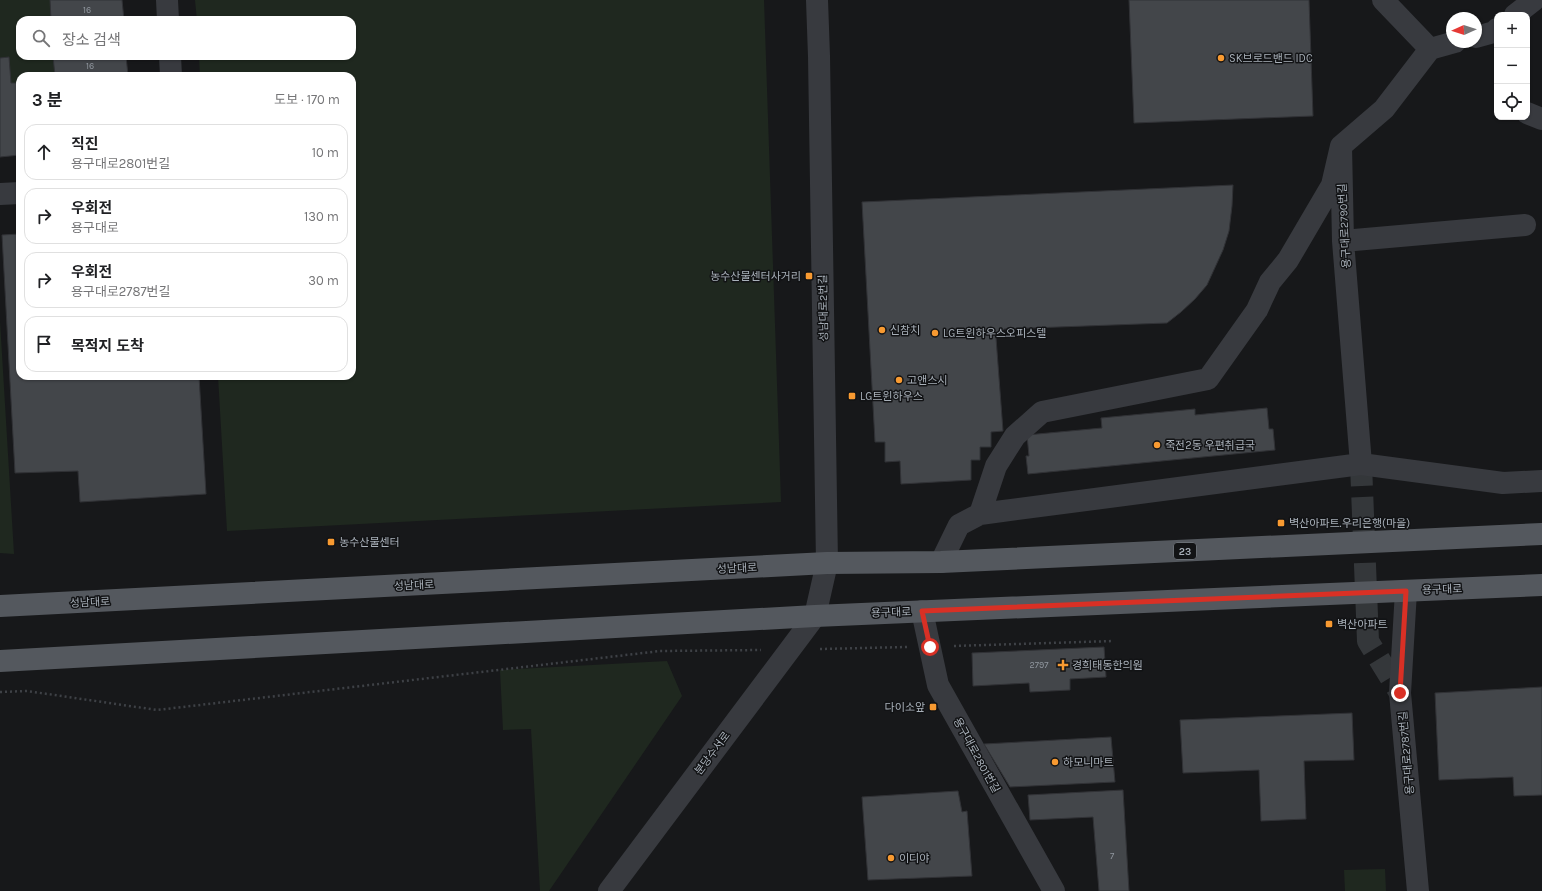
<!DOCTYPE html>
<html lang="ko">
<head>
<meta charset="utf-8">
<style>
	:root { --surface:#fff; --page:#f2f2f2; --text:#202124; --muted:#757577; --line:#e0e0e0 }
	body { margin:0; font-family:Karla,"Noto Sans KR",sans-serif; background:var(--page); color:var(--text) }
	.controls { position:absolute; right:12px; top:12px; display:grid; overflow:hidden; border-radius:8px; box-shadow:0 1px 3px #0004 }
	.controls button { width:36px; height:36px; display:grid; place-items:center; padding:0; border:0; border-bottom:1px solid var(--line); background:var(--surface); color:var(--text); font:20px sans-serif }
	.compass { position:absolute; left:1446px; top:12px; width:36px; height:36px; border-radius:50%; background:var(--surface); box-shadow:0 1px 3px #0004; rotate:267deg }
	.stop { position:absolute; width:12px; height:12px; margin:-9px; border:3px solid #d93025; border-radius:50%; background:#fff }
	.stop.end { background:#d93025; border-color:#fff; box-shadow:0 1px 4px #0008 }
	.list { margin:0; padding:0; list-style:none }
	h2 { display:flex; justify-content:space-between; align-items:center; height:52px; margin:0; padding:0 16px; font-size:17px }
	h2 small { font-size:13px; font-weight:400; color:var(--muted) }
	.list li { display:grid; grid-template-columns:26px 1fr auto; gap:12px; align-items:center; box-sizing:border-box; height:56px; margin:0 8px 8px; padding:0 8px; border:1px solid var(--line); border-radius:12px }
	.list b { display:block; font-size:15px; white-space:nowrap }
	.list p { margin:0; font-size:13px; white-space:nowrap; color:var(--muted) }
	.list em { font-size:13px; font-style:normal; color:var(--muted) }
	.icon { flex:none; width:22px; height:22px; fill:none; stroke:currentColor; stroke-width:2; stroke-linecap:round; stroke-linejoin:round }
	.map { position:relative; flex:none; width:1542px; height:891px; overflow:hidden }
	.search { position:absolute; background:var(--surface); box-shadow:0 1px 3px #0004; left:16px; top:16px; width:340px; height:44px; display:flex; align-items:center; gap:10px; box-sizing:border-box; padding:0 14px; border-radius:12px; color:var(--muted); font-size:15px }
	.panel { position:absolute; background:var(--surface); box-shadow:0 1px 3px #0004; left:16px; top:72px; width:340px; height:308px; border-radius:12px }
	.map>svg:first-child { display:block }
	.green { fill:#1f281f }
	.building { fill:#43464a; stroke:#313236 }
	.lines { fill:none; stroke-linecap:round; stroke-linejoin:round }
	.minor-tunnel { stroke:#34373a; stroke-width:22; stroke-dasharray:22 11; stroke-linecap:butt }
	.path { stroke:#3e4146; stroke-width:2.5; stroke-dasharray:2 3; stroke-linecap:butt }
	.minor { stroke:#383a3f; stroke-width:22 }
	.tertiary { stroke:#383a3f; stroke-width:22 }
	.primary { stroke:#54585e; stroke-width:22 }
	.route { stroke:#d93025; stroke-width:5 }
	.poi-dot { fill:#f89a31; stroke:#121315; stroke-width:1.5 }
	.labels { text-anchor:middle; stroke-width:3; stroke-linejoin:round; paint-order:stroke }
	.number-label { font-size:9px; fill:#90969e }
	.shield { fill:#121315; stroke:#7c8288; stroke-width:1 }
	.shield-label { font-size:10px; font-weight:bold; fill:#a9b1ba }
	.poi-label { font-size:11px; fill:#a9b1ba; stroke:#121315; text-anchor:start }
	.street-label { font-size:11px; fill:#a9b1ba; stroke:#121315 }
</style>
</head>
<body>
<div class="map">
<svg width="1542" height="891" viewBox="0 0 1542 891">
	<rect width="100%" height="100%" fill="#17181a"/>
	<path class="green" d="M 0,0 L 50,0 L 51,20 L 20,20 L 20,56 L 53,56 L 55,76 L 20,76 L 20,83 L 11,83 L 9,57 L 0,58 Z
		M 195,0 L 764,0 L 781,502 L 227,531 L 218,376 L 352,376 L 352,76 L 200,76 L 199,56 L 352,56 L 352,20 L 197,20 Z
		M 0,321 L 14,554 L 0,553 Z
		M 667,661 L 682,696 L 549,891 L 540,891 L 531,729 L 503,730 L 500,670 Z
		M 1385,869 L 1386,891 L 1345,891 L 1344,870 Z"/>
	<path class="building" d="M 50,0 L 122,0 L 124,20 L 51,20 Z
		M 1129,0 L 1309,0 L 1313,116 L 1134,123 Z
		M 53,56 L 126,56 L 128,76 L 55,76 Z
		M 9,57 L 11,83 L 20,83 L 20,155 L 0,157 L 0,58 Z
		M 1233,185 L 1232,206 L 1229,231 L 1223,250 L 1207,285 L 1195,299 L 1181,312 L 1167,323 L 1004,329 L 996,338 L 1003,431 L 991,432 L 991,447 L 980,447 L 980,460 L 971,460 L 971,480 L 901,484 L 900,461 L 885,462 L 885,442 L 875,442 L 862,202 Z
		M 20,234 L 20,376 L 199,376 L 206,494 L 80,502 L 78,471 L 15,473 L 2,235 Z
		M 1267,408 L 1269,429 L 1273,429 L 1275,450 L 1028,474 L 1026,456 L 1029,456 L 1027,435 L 1102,428 L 1101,418 L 1195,409 L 1195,415 Z
		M 1104,647 L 1106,677 L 1070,679 L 1070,690 L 1030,692 L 1029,683 L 973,686 L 972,653 Z
		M 1542,687 L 1542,795 L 1514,796 L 1513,777 L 1439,780 L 1435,693 Z
		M 1352,713 L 1354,760 L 1304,761 L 1306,819 L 1261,821 L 1259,770 L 1183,773 L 1180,720 Z
		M 1111,737 L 1115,782 L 1010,787 L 984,744 Z
		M 1123,790 L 1129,891 L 1099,891 L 1093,817 L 1030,820 L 1028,795 Z
		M 958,791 L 962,812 L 967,811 L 972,876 L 868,880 L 862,797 Z"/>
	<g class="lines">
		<path class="minor-tunnel" d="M 1361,464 L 1368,641 L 1400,693"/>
		<path class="path" d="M 954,646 L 1113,641
			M 820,649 L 907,647
			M 0,692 L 27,691 L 157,710 L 660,651 L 761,650"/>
		<path class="minor" d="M 1383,0 L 1430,49
			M 1515,15 L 1534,0
			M 1476,37 L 1494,32 L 1497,29
			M 1527,113 L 1542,119
			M 1343,241 L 1525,225
			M 1361,464 L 1343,241 L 1341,146 L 1384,109 L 1430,49 L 1455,42
			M 980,514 L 996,466 L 1015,436 L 1042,412 L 1208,379 L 1257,310 L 1270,282 L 1288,260 L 1332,185 L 1341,146
			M 941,562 L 959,525 L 980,514 L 1361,464 L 1503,483 L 1542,481
			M 1406,591 L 1400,693 L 1418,891"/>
		<path class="tertiary" d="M 167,0 L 168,20
			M 170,56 L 171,76
			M 0,194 L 20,193
			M 922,611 L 938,685 L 1054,891
			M 609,891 L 815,616 L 827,563 L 819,56 L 817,0"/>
		<path class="primary" d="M 0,606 L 827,563 L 941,562 L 1542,534
			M 0,661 L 815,616 L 1542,585"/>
	</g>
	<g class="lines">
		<path class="route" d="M 930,647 L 922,611 L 1406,591 L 1400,693"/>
	</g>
	<g class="poi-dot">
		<circle cx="1221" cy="58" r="4"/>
		<rect x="805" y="272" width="8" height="8" rx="2"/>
		<circle cx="882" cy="330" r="4"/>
		<circle cx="935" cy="333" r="4"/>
		<circle cx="899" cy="380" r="4"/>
		<rect x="848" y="392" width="8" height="8" rx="2"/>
		<circle cx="1157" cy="445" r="4"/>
		<rect x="1277" y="519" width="8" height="8" rx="2"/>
		<rect x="327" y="538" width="8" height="8" rx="2"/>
		<rect x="1325" y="620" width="8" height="8" rx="2"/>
		<path d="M1061 659h4v4h4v4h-4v4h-4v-4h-4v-4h4z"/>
		<rect x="929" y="703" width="8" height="8" rx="2"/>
		<circle cx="1055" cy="762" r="4"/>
		<circle cx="891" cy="858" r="4"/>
	</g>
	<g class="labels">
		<g class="number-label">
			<text x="87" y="13">16</text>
			<text x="90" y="69">16</text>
			<text x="1039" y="668">2797</text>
			<text x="1112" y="859">7</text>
		</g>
		<rect class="shield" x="1174" y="543" width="22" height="16" rx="3"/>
		<g class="shield-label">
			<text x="1185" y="555">23</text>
		</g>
		<g class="poi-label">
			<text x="1229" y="62">SK브로드밴드 IDC</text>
			<text x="801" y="280" text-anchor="end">농수산물센터사거리</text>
			<text x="890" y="334">신참치</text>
			<text x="943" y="337">LG트윈하우스오피스텔</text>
			<text x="907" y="384">고앤스시</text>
			<text x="860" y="400">LG트윈하우스</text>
			<text x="1165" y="449">죽전2동 우편취급국</text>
			<text x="1289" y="527">벽산아파트.우리은행(마을)</text>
			<text x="339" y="546">농수산물센터</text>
			<text x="1337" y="628">벽산아파트</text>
			<text x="1072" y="669">경희태동한의원</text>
			<text x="925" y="711" text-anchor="end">다이소앞</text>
			<text x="1063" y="766">하모니마트</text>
			<text x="899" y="862">이디야</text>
		</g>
		<g class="street-label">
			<text transform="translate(1344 226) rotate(-93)" y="4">용구대로2790번길</text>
			<text transform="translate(823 308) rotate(-91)" y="4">성남대로2번길</text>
			<text transform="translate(737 568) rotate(-3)" y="4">성남대로</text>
			<text transform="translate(414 585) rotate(-3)" y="4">성남대로</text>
			<text transform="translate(1442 589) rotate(-2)" y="4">용구대로</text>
			<text transform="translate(90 602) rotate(-3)" y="4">성남대로</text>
			<text transform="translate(891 612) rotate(-2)" y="4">용구대로</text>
			<text transform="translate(712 753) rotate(-53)" y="4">분당수서로</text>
			<text transform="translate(1406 753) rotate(-95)" y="4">용구대로2787번길</text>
			<text transform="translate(977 755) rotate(61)" y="4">용구대로2801번길</text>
		</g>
	</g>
</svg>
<div class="controls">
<button>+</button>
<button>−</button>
<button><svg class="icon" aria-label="locate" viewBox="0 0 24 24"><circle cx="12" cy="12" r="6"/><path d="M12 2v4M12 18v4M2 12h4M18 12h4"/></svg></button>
</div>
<svg class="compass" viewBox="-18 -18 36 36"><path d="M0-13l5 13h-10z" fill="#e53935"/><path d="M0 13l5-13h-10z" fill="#757577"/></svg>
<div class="stop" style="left:930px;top:647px"></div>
<div class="stop end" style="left:1400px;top:693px"></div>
<div class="search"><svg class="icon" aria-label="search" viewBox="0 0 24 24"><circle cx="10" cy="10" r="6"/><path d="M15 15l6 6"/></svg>장소 검색</div>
<section class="panel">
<h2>3 분<small>도보 · 170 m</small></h2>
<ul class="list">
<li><svg class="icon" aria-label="ahead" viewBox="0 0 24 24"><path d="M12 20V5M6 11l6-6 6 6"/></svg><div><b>직진</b><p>용구대로2801번길</p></div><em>10 m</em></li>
<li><svg class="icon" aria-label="right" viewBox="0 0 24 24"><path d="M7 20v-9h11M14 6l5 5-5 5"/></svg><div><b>우회전</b><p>용구대로</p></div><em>130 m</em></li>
<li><svg class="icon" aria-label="right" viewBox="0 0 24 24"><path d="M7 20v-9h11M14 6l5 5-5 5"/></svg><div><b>우회전</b><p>용구대로2787번길</p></div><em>30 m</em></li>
<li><svg class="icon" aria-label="arrive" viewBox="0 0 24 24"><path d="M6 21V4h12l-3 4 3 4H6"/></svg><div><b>목적지 도착</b></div></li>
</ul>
</section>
</div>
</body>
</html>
